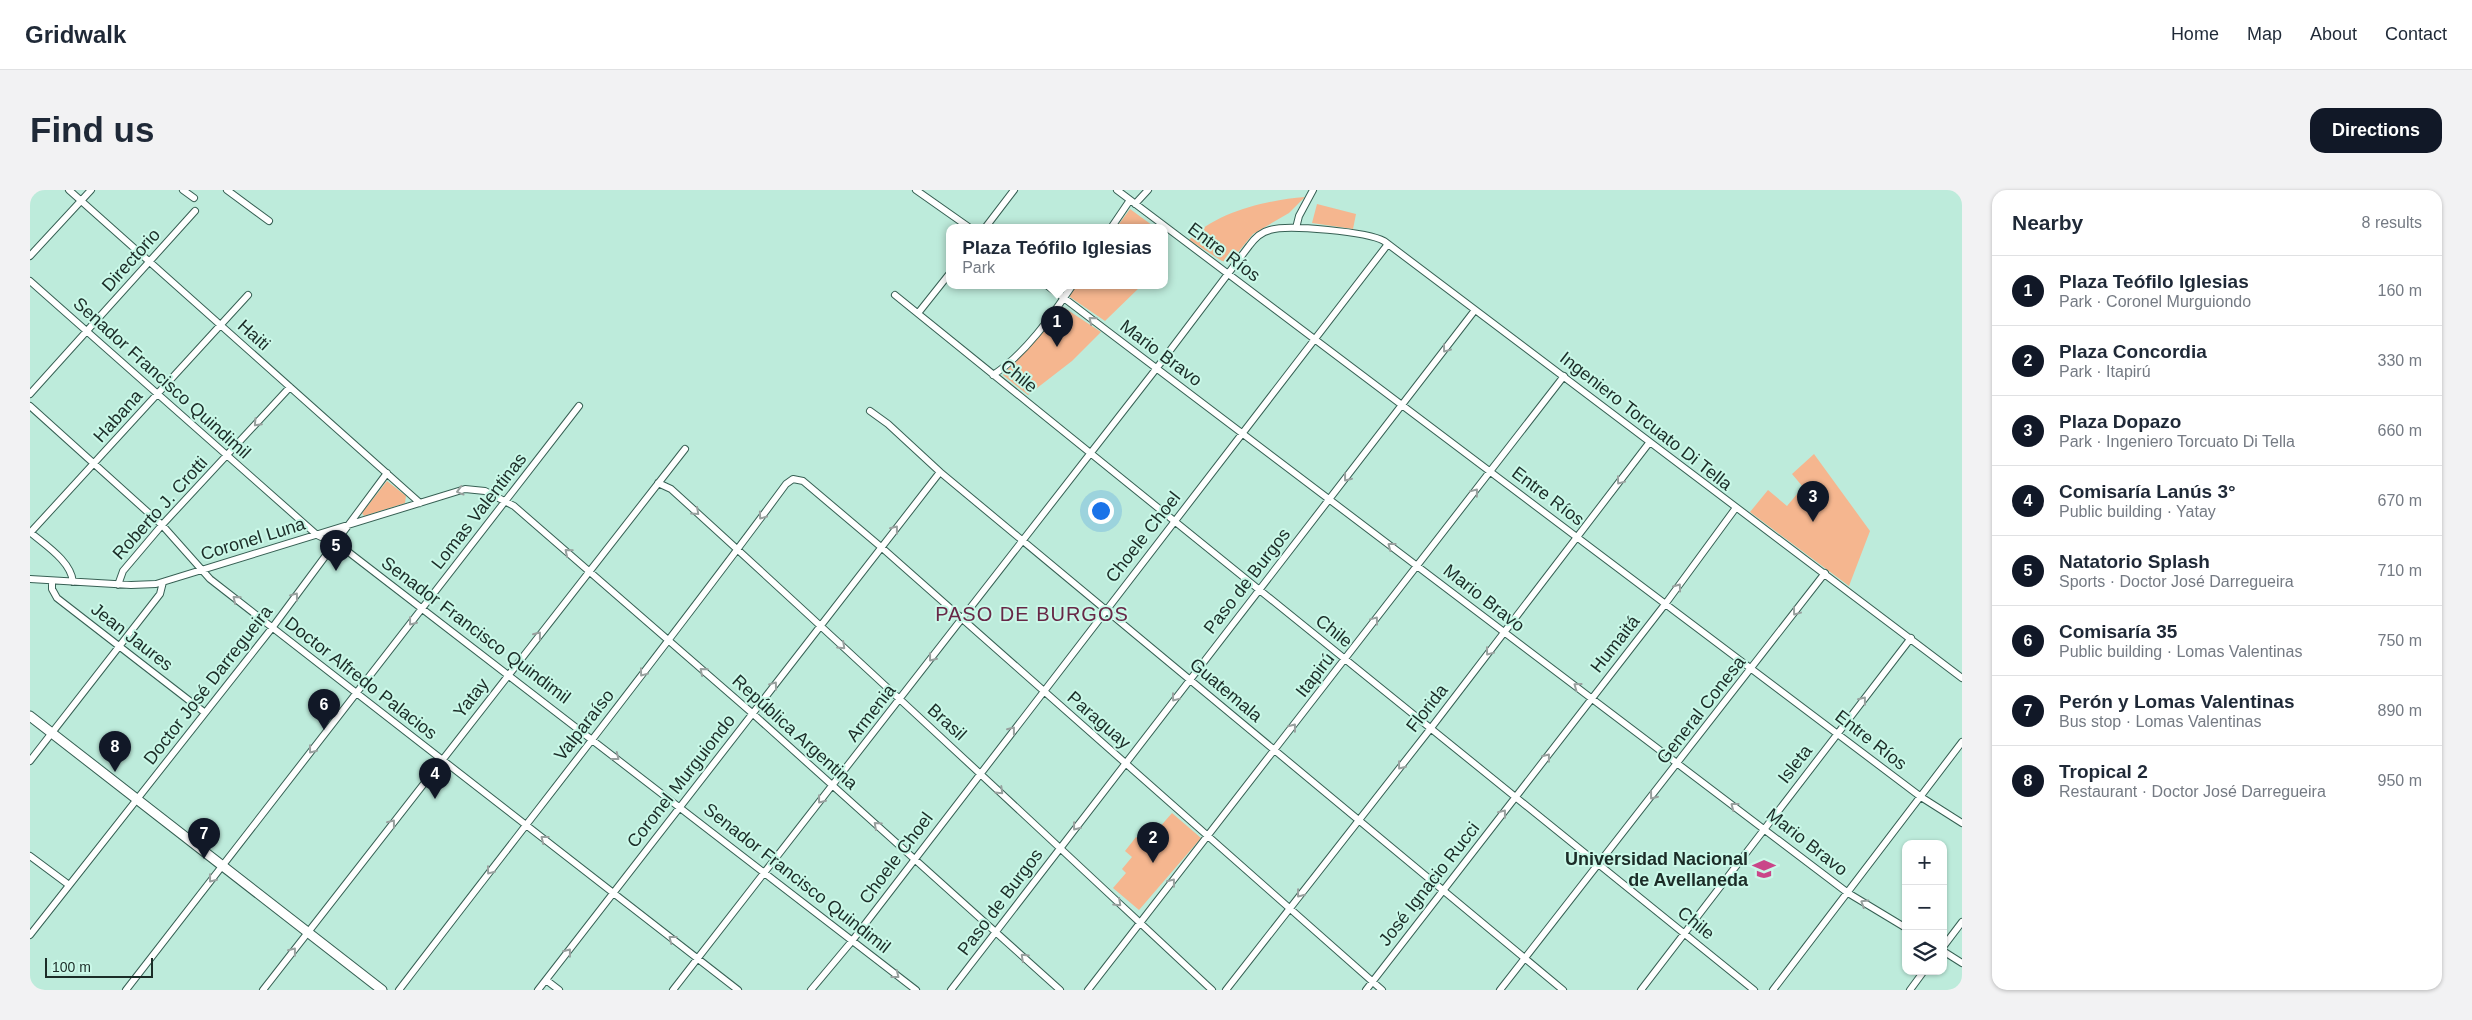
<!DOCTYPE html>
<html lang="en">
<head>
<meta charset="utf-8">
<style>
	:root { --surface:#fff; --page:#f2f2f3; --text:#1f2937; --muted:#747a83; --line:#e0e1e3; --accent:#111827 }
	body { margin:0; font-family:Arial,sans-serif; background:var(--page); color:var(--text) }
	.controls { position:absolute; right:15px; bottom:15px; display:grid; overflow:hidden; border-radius:10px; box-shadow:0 1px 4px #0004 }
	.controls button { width:45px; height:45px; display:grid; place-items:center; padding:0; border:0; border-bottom:1px solid var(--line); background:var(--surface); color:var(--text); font:25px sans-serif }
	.scale { position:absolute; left:15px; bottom:12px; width:108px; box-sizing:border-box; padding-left:5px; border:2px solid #1b2c27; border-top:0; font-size:14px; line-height:18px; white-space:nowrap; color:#1b2c27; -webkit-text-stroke:4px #caf8e8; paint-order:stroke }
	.you { position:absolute; left:1070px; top:320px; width:18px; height:18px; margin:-12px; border:4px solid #fff; border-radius:50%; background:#1a73e8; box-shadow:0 0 0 8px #1a73e833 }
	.badge { display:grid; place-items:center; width:32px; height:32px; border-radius:50%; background:var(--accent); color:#fff; font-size:16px; font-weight:700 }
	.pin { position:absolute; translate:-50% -41px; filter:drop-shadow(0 1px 2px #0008) }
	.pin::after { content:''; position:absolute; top:26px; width:18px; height:15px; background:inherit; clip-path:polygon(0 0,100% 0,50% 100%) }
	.popup { position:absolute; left:916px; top:34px; width:222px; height:65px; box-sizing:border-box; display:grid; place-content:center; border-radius:10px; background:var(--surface); filter:drop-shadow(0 1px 4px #0005); font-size:16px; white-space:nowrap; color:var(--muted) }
	.popup b { font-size:19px; color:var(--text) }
	.popup::after { content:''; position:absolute; left:50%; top:100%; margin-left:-10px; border:10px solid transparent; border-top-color:var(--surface) }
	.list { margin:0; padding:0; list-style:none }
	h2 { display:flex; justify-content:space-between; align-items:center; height:65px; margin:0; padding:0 20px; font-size:21px }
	h2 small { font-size:16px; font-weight:400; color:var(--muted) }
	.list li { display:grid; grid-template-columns:32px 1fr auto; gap:15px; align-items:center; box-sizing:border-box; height:70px; padding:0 20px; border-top:1px solid var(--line) }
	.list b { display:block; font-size:19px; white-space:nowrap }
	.list p { margin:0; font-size:16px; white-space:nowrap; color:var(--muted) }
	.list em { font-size:16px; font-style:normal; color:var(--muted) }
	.icon { flex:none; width:28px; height:28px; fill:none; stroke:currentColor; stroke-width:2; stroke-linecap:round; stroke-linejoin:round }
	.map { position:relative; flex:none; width:1932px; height:800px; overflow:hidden; border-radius:15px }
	header { display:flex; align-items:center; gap:30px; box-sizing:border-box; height:70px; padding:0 25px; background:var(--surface); border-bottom:1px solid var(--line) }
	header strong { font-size:24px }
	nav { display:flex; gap:28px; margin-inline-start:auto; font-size:18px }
	.intro { display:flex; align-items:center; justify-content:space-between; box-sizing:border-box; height:120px; padding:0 30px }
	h1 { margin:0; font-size:35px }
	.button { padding:12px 22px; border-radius:15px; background:var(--accent); color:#fff; font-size:18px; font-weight:700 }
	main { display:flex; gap:30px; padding:0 30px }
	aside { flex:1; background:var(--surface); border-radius:15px; box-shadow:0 1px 4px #0004 }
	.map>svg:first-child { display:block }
	.green { fill:#f5b68f }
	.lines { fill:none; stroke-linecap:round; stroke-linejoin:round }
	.street-casing { stroke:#376054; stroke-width:8 }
	.secondary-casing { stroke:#376054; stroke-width:11 }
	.street { stroke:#fff; stroke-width:6 }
	.secondary { stroke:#fff; stroke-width:9 }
	.oneway { stroke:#98a09e }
	.labels { text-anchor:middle; stroke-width:4; stroke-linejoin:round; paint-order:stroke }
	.street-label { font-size:18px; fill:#1b2c27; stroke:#caf8e8 }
	.poi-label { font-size:18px; font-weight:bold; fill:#1b2c27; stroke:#caf8e8; text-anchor:end }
	.quarter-label { font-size:20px; letter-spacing:1px; fill:#672746; stroke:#caf8e8 }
</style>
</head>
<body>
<header>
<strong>Gridwalk</strong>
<nav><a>Home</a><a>Map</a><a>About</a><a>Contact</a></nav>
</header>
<div class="intro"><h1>Find us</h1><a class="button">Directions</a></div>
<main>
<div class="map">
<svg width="1932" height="800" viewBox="0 0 1932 800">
	<rect width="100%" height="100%" fill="#bdebdb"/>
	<path class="green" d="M 1275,7 L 1259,23 L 1223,44 L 1200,72 L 1192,71 L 1159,50 C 1186,22 1237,10 1275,7 Z
		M 1287,14 L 1326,24 L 1323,39 L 1282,33 Z
		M 1100,19 L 1126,38 L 1086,38 Z
		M 1044,96 L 1111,96 L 1075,131 L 1037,105 Z
		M 1033,117 L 1071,142 L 1042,171 L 998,205 L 973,185 Z
		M 1784,264 L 1840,341 L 1819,396 L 1720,322 L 1738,300 L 1757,316 L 1773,297 L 1762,284 Z
		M 357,291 L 376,306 L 375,313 L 334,326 L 332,323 Z
		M 1142,623 L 1171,648 L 1109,720 L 1083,698 L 1096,683 L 1092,679 L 1102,667 L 1095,661 L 1106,647 L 1115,654 Z"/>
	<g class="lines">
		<defs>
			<path id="street" d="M 39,0 L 390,313
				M 153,0 L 164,8
				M 197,0 L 239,31
				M 886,0 L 940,38
				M 1087,0 L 1891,607 L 1932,633
				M 1105,14 L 1118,0
				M 955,38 L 984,0
				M 1081,38 L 1100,10
				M 1266,38 L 1269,26 L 1283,0
				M 0,66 L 61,0
				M 0,91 L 287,345 L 312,357 L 886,800
				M 1018,96 L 1818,703 L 1876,738
				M 865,105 L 1724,800
				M 889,122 L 920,83
				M 963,185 C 995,164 1021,127 1042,96
				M 0,204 L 165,21
				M 0,216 L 132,335 L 180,389 L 708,800
				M 840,221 L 858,234 L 910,282 L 1533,800
				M 628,293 L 641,299 C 823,464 1002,632 1182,800
				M 0,342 C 15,355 41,371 43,392
				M 0,343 L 218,105
				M 0,389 L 101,395 L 126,394 L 435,299 L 455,301 L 484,316 L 722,523 L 1030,800
				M 22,391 L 22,399 L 27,408 L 174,522
				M 88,395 L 93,381 L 132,335 L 260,197
				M 0,571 L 130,404 L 133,392
				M 0,666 L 39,695
				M 0,745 L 242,438 L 357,283
				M 1913,757 L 1932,732
				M 1913,761 L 1932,773
				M 516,790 L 529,800
				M 96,800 L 549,216
				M 233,800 L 655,259
				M 369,800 C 498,631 630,465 756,294 L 763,289 L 773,291 L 851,357 L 1352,800
				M 508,800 L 910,282
				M 643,800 L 1126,179 L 1219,56 C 1224,49 1231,42 1240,40 C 1258,34 1338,42 1354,51 L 1932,488
				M 781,800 L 822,751 L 1358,54
				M 921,800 L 1445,120
				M 1058,800 L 1534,186
				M 1196,800 L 1401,538 L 1619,253
				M 1336,800 L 1636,413 L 1705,319
				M 1470,800 L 1795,383
				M 1611,800 L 1881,448
				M 1743,800 L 1932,552
				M 1880,800 L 1894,781"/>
			<path id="secondary" d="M 0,526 L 352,800"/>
		</defs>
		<use href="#street" class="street-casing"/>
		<use href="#secondary" class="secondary-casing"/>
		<use href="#street" class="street"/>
		<use href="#secondary" class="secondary"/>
	</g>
	<defs><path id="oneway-chevron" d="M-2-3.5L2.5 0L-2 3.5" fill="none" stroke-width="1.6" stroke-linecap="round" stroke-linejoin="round" transform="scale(1.25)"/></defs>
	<g class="oneway">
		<use href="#oneway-chevron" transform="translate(1062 130) rotate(-141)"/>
		<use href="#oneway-chevron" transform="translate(1416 159) rotate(127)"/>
		<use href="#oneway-chevron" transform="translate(227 233) rotate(133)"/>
		<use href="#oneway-chevron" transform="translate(1317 288) rotate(128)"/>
		<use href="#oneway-chevron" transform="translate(1590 291) rotate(127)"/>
		<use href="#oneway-chevron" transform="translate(430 301) rotate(165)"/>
		<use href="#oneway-chevron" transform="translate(1445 302) rotate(-51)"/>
		<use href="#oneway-chevron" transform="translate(666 322) rotate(42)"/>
		<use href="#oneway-chevron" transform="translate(732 326) rotate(126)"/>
		<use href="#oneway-chevron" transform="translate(865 339) rotate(-52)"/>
		<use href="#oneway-chevron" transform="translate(1361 356) rotate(-143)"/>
		<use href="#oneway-chevron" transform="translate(538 362) rotate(-140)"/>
		<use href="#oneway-chevron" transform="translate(1648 397) rotate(-54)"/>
		<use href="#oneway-chevron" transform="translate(265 406) rotate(-53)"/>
		<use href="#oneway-chevron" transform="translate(206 409) rotate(-141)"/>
		<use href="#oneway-chevron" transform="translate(1766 422) rotate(127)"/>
		<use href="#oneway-chevron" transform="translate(1345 430) rotate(-53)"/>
		<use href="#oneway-chevron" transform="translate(382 432) rotate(128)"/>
		<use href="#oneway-chevron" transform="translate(508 445) rotate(-52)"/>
		<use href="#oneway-chevron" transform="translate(812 456) rotate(43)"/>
		<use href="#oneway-chevron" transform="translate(1459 462) rotate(127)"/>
		<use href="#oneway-chevron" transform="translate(902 468) rotate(128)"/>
		<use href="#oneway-chevron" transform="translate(673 481) rotate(-140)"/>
		<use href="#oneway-chevron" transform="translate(613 483) rotate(127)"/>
		<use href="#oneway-chevron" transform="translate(744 495) rotate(-53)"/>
		<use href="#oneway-chevron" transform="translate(1547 496) rotate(-144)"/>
		<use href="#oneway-chevron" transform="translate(1145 508) rotate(127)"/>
		<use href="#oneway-chevron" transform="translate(1833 510) rotate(-52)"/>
		<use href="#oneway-chevron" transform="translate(1263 537) rotate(-52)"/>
		<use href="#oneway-chevron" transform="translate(982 540) rotate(-52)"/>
		<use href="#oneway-chevron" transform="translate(282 560) rotate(128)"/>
		<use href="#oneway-chevron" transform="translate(586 567) rotate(38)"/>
		<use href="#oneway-chevron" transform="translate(1517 567) rotate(-52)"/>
		<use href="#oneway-chevron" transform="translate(1371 576) rotate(128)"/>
		<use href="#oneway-chevron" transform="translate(970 601) rotate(44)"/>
		<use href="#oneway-chevron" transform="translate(1623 606) rotate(128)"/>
		<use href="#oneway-chevron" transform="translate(791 610) rotate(128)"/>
		<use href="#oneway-chevron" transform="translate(1704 616) rotate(-143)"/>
		<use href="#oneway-chevron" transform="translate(1473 623) rotate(-52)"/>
		<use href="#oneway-chevron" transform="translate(362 633) rotate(-52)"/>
		<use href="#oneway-chevron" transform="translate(847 635) rotate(-138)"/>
		<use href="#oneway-chevron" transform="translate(1046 637) rotate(128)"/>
		<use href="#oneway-chevron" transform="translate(514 649) rotate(-142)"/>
		<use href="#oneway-chevron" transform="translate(460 681) rotate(127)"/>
		<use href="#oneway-chevron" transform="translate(182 689) rotate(128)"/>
		<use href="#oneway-chevron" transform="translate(1142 692) rotate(-52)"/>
		<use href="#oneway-chevron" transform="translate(1270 704) rotate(128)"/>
		<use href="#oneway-chevron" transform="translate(1088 713) rotate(43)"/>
		<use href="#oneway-chevron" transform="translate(1834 713) rotate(-148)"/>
		<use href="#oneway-chevron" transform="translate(642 749) rotate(-142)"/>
		<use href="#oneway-chevron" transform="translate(263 761) rotate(-52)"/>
		<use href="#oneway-chevron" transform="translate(538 762) rotate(-52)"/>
		<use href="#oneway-chevron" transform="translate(994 767) rotate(-137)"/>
		<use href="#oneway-chevron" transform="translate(866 785) rotate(38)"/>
	</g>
	<defs>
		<symbol id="university-bare" viewBox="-9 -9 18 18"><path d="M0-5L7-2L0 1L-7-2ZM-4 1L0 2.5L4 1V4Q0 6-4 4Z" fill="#ca4689" stroke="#caf8e8" stroke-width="2.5" paint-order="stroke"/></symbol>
	</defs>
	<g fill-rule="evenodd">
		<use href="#university-bare" x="1718" y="663" width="32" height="32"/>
	</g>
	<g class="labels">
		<g class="street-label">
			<text transform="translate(1194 62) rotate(37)" y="6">Entre Ríos</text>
			<text transform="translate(101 70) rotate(-48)" y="6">Directorio</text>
			<text transform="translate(224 145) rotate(42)" y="6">Haiti</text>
			<text transform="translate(1131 163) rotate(37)" y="6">Mario Bravo</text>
			<text transform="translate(989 186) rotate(39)" y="6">Chile</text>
			<text transform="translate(132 188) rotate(42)" y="6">Senador Francisco Quindimil</text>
			<text transform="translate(88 226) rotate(-48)" y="6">Habana</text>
			<text transform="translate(1616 231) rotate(38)" y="6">Ingeniero Torcuato Di Tella</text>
			<text transform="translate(1518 306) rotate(37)" y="6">Entre Ríos</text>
			<text transform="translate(130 318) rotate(-48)" y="6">Roberto J. Crotti</text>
			<text transform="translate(449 321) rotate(-52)" y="6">Lomas Valentinas</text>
			<text transform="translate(1113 347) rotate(-52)" y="6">Choele Choel</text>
			<text transform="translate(223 349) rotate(-17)" y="6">Coronel Luna</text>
			<text transform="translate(1217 391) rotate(-52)" y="6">Paso de Burgos</text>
			<text transform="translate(1454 408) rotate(38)" y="6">Mario Bravo</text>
			<text transform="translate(446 440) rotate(37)" y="6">Senador Francisco Quindimil</text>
			<text transform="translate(1304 441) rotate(38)" y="6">Chile</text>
			<text transform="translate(102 447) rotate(38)" y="6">Jean Jaures</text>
			<text transform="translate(1585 454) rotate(-52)" y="6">Humaitá</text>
			<text transform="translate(1285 485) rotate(-52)" y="6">Itapirú</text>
			<text transform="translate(331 488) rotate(38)" y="6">Doctor Alfredo Palacios</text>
			<text transform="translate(178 495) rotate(-52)" y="6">Doctor José Darregueira</text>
			<text transform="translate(1196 500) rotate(40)" y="6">Guatemala</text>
			<text transform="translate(441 508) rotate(-52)" y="6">Yatay</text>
			<text transform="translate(1397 518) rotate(-52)" y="6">Florida</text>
			<text transform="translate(1671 520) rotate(-52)" y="6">General Conesa</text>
			<text transform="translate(841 523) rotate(-52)" y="6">Armenia</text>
			<text transform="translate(1069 530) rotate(41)" y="6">Paraguay</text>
			<text transform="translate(917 532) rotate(42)" y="6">Brasil</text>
			<text transform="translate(554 535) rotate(-52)" y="6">Valparaíso</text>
			<text transform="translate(765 542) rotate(42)" y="6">República Argentina</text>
			<text transform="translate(1841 550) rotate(38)" y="6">Entre Ríos</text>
			<text transform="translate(1765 574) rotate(-52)" y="6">Isleta</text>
			<text transform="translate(651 591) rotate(-52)" y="6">Coronel Murguiondo</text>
			<text transform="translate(1777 652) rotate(38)" y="6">Mario Bravo</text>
			<text transform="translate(866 668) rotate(-53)" y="6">Choele Choel</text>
			<text transform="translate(767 688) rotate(38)" y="6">Senador Francisco Quindimil</text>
			<text transform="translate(1399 694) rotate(-52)" y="6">José Ignacio Rucci</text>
			<text transform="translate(970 712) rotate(-53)" y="6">Paso de Burgos</text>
			<text transform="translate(1666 733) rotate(39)" y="6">Chile</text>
		</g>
		<g class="poi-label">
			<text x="1718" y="675">Universidad Nacional<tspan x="1718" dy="21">de Avellaneda</tspan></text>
		</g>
		<g class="quarter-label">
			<text x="1002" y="431">PASO DE BURGOS</text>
		</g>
	</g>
</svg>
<div class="controls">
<button>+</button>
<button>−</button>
<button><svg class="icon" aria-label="layers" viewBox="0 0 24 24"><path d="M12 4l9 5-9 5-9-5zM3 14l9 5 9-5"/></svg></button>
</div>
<div class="scale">100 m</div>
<div class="you"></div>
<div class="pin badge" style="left:1027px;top:157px">1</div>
<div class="popup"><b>Plaza Teófilo Iglesias</b>Park</div>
<div class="pin badge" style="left:1123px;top:673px">2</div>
<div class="pin badge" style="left:1783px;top:332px">3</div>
<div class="pin badge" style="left:405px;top:609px">4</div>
<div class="pin badge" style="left:306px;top:381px">5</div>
<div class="pin badge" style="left:294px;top:540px">6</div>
<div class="pin badge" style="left:174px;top:669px">7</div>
<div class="pin badge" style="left:85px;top:582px">8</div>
</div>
<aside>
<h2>Nearby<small>8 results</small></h2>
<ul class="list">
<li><span class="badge">1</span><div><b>Plaza Teófilo Iglesias</b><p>Park · Coronel Murguiondo</p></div><em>160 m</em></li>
<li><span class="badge">2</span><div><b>Plaza Concordia</b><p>Park · Itapirú</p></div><em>330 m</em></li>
<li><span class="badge">3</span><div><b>Plaza Dopazo</b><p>Park · Ingeniero Torcuato Di Tella</p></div><em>660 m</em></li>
<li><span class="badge">4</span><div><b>Comisaría Lanús 3°</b><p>Public building · Yatay</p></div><em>670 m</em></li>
<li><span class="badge">5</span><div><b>Natatorio Splash</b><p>Sports · Doctor José Darregueira</p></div><em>710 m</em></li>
<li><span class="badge">6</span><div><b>Comisaría 35</b><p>Public building · Lomas Valentinas</p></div><em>750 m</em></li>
<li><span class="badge">7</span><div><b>Perón y Lomas Valentinas</b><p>Bus stop · Lomas Valentinas</p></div><em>890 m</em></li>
<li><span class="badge">8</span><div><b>Tropical 2</b><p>Restaurant · Doctor José Darregueira</p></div><em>950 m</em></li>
</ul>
</aside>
</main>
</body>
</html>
